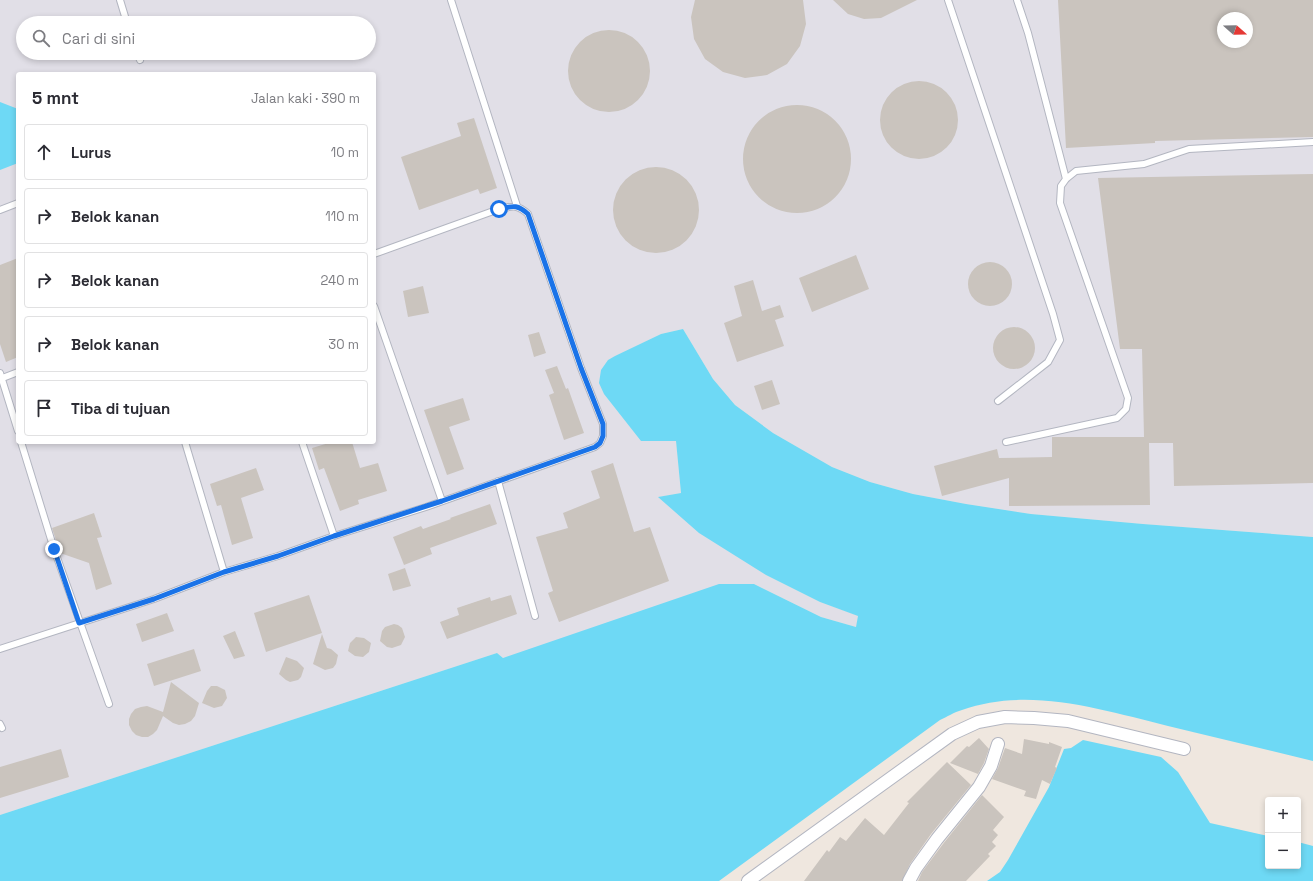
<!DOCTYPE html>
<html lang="id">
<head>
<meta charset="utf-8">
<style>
	:root { --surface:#fff; --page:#f2f2f3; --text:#2b2b33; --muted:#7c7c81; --line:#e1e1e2 }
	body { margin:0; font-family:"Space Grotesk",sans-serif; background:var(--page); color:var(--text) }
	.controls { position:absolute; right:12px; bottom:12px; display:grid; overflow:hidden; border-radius:4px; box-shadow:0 2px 6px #0003 }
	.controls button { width:36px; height:36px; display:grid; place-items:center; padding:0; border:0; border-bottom:1px solid var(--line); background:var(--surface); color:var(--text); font:20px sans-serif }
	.compass { position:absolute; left:1217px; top:12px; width:36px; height:36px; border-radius:50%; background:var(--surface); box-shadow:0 2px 6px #0003; rotate:110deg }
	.stop { position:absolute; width:12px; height:12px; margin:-9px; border:3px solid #1a73e8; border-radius:50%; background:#fff }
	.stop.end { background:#1a73e8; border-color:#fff; box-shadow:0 1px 4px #0008 }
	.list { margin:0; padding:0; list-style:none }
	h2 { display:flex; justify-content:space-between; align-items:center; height:52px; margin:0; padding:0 16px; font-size:17px }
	h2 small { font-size:13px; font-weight:400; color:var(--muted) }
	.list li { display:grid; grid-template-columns:26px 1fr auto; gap:12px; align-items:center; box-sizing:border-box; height:56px; margin:0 8px 8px; padding:0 8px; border:1px solid var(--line); border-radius:4px }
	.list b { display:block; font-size:15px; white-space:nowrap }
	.list em { font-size:13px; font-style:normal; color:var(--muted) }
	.icon { flex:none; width:22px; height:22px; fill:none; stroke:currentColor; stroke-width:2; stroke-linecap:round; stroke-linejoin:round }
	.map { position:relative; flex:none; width:1313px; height:881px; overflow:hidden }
	.search { position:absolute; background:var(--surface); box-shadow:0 2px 6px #0003; left:16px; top:16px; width:360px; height:44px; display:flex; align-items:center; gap:10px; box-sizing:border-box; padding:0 14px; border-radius:22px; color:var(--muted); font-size:15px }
	.panel { position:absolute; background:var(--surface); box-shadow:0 2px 6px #0003; left:16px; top:72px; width:360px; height:372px; border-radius:4px }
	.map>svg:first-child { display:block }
	.industrial { fill:#e1dfe7; fill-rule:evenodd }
	.water { fill:#6ed9f5 }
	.building { fill:#cac4be; fill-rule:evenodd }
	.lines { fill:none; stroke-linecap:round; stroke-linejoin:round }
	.service-casing { stroke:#b3b6c1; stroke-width:8 }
	.minor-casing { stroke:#b3b6c1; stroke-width:14 }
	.service { stroke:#fff; stroke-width:6 }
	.minor { stroke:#fff; stroke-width:12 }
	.route { stroke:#1a73e8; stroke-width:5 }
</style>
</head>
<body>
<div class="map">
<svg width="1313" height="881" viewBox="0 0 1313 881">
	<rect width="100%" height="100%" fill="#efe7df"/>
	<path class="industrial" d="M 0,0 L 1313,0 L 1313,537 L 1143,524 L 1031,514 L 966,504 L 913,494 L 870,482 L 832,467 L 773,433 L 735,405 L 713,379 L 683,329 L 661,334 L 608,360 L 676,441 L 681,493 L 659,497 L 766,575 L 820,602 L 859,616 L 856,627 L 821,617 L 754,584 L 503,658 L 497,653 L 0,815 ZM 1223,18 L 1247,18 L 1247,42 L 1223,42 ZM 23,23 L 369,23 L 369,53 L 23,53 ZM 18,74 L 374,74 L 374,442 L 18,442 Z"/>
	<path class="water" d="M 0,102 L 18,109 L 18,163 L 0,170 Z
		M 683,329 L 713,379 L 735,405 L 773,433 L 832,467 L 870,482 L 913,494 L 966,504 L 1031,514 L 1143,524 L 1313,537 L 1313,761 C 1265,749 1216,738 1168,726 C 1102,710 1029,686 962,710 C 954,712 947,717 940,720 L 719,881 L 0,881 L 0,815 L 497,653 L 503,658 L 719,584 L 754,584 L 821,617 L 856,627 L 858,616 L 820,602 L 766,575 L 699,533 L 658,497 L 681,493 L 676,441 L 641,441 L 604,394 L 599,383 L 601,370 L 608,360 L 615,356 L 661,334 Z
		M 1083,740 L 1161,757 L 1178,772 L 1210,823 L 1268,836 L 1268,866 L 1298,866 L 1298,842 L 1313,846 L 1313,881 L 987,881 L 1000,872 L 1008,860 L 1049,787 L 1064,749 L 1071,748 Z"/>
	<path class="building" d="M 695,0 L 803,0 L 806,24 L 800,46 L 787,64 L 767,75 L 745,78 L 723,72 L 705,59 L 694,39 L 691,17 Z
		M 833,0 L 917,0 L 881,18 L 864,19 L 848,14 Z
		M 1058,0 L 1313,0 L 1313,137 L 1155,141 L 1155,143 L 1066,148 ZM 1223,18 L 1247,18 L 1247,42 L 1223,42 Z
		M568 71a41 41 0 1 1 82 0a41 41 0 1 1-82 0Z
		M880 120a39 39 0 1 1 78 0a39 39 0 1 1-78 0Z
		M743 159a54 54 0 1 1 108 0a54 54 0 1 1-108 0Z
		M 474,118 L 497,188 L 480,194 L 478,189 L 419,210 L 401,157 L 461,136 L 457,123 Z
		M613 210a43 43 0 1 1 86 0a43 43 0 1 1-86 0Z
		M 1313,174 L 1313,483 L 1174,486 L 1173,443 L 1149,443 L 1150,505 L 1009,506 L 1009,478 L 942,496 L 934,466 L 997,449 L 999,458 L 1052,457 L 1052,437 L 1144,437 L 1142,349 L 1120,349 L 1098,178 Z
		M 856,255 L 869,289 L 812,312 L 799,278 Z
		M 18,258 L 18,357 L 6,362 L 0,344 L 0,265 Z
		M968 284a22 22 0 1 1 44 0a22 22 0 1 1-44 0Z
		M 753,280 L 762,311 L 780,305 L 784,317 L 775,320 L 784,346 L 737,362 L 724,323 L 742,316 L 734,286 Z
		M 423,286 L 429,313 L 408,317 L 403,291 Z
		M993 348a21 21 0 1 1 42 0a21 21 0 1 1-42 0Z
		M 539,332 L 546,353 L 534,357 L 528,335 Z
		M 557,366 L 566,389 L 568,388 L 584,433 L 564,440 L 549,395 L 554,393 L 545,370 Z
		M 772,380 L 780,404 L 762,410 L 754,386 Z
		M 463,398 L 470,420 L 449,427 L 464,469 L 447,475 L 424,410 Z
		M 332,442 L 352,442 L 360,468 L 378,463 L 387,491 L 358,500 L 359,504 L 340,511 L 324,468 L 319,470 L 312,448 Z
		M 613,463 L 634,532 L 650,527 L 669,581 L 559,622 L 548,593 L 553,591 L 536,537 L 568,528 L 563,513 L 600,498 L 591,471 Z
		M 256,468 L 264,490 L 241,498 L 253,538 L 232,545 L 221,505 L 217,506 L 210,484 Z
		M 490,504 L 497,524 L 430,548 L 432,554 L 404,565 L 393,537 L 421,526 L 423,529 L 451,519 L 450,518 Z
		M 94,513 L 102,537 L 97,538 L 112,584 L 96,590 L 89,563 L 60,553 L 52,528 Z
		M 405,568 L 411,586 L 393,591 L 388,574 Z
		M 309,595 L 322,633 L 266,652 L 254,613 Z
		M 511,595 L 517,614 L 447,639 L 440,622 L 459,615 L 457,608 L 490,597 L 491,601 Z
		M 167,613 L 174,631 L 142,642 L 136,624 Z
		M 394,624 L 398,625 L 402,628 L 405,637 L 401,645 L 392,648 L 387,647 L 380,641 L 382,631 L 385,627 Z
		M 235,631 L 245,656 L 234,659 L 223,636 Z
		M 322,634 L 327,648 L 331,649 L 338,655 L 336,664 L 333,668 L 325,670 L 313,664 Z
		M 356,637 L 364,638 L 371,643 L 369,652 L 363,657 L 355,656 L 348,651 L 350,643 Z
		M 194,649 L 201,671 L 154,686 L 147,664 Z
		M 286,657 L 297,661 L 304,668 L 301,677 L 298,680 L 290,682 L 286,680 L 279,674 Z
		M 171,682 L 199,703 L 195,716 L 191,721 L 185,724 L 179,725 L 173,723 L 163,716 L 157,730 L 153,734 L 148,737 L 142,737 L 136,735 L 132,731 L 129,725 L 129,719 L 131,714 L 135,709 L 141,707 L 147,706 L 163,712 Z
		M 211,686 L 217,686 L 225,690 L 227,698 L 222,706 L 214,708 L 202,703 L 207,691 Z
		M 979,738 L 989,749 L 984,763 L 978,774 L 950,763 L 967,746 L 969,747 Z
		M 1024,739 L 1049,744 L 1049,742 L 1062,747 L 1055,767 L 1057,768 L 1050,784 L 1042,780 L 1036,799 L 1024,796 L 1026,791 L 992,779 L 998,768 L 1005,748 L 1022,754 Z
		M 61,749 L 69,777 L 0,798 L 0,767 Z
		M 947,762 L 971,785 L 931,834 L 910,864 L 902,881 L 804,881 L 827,850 L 829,852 L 840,837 L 846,841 L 865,818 L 884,835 L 909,803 L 907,802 Z
		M 982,795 L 1004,817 L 993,830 L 998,835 L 992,842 L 996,846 L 988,854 L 990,856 L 966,881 L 918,881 L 922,872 L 943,844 Z"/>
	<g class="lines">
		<defs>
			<path id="service" d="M 120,0 L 127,23
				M 451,0 L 517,206
				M 948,0 L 1053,314 L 1060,340 L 1048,362 L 998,401
				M 1017,0 L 1028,33 L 1066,179
				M 137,53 L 140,60
				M 0,210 L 18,203
				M 374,306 L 442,501
				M 0,373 L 18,431
				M 0,379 L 18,372
				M 21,442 L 54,549 L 109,704
				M 185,442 L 224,572
				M 302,442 L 334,536
				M 1006,442 L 1117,418 L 1126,409 L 1128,398 L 1060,203 L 1061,186 L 1066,179 L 1076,171 L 1144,164 L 1189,149 L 1313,142
				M 498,481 L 535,616
				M 0,649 L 154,599 L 224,572 L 278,556 L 334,536 L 426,507 L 595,447 L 600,443 L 603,436 L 603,424 L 581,368 L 528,214 C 517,204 513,206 499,209 L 374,254
				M 0,724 L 2,728"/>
			<path id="minor" d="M 748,881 L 952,734 L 978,722 L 1005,717 L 1034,718 L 1068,721 L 1184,749
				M 909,881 L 916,868 L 937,839 L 979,787 L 991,766 L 998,744"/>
		</defs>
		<use href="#service" class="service-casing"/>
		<use href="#minor" class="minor-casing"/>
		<use href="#service" class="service"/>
		<use href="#minor" class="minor"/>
	</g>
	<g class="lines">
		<path class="route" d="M 54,549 L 79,623 L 154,599 L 224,572 L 278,556 L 334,536 L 442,501 L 595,447 L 600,443 L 603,436 L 603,424 L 581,368 L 528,214 C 517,204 513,206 499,209"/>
	</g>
</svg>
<div class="controls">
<button>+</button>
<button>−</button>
</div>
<svg class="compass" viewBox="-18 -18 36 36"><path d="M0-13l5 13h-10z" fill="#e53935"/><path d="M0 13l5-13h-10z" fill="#7c7c81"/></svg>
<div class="stop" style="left:499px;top:209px"></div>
<div class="stop end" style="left:54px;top:549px"></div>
<div class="search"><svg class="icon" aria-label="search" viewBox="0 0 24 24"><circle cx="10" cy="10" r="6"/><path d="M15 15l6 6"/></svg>Cari di sini</div>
<section class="panel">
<h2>5 mnt<small>Jalan kaki · 390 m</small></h2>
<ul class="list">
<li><svg class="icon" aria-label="ahead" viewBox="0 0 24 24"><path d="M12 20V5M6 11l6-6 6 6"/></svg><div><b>Lurus</b></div><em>10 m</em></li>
<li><svg class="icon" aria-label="right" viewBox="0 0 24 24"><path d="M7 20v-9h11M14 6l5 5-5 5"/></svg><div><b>Belok kanan</b></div><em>110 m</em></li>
<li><svg class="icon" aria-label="right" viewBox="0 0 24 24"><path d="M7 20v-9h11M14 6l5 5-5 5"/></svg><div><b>Belok kanan</b></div><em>240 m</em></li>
<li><svg class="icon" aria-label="right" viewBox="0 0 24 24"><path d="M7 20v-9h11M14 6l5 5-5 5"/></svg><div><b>Belok kanan</b></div><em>30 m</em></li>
<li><svg class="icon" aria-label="arrive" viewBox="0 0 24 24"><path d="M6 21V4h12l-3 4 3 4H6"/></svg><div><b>Tiba di tujuan</b></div></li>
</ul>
</section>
</div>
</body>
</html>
